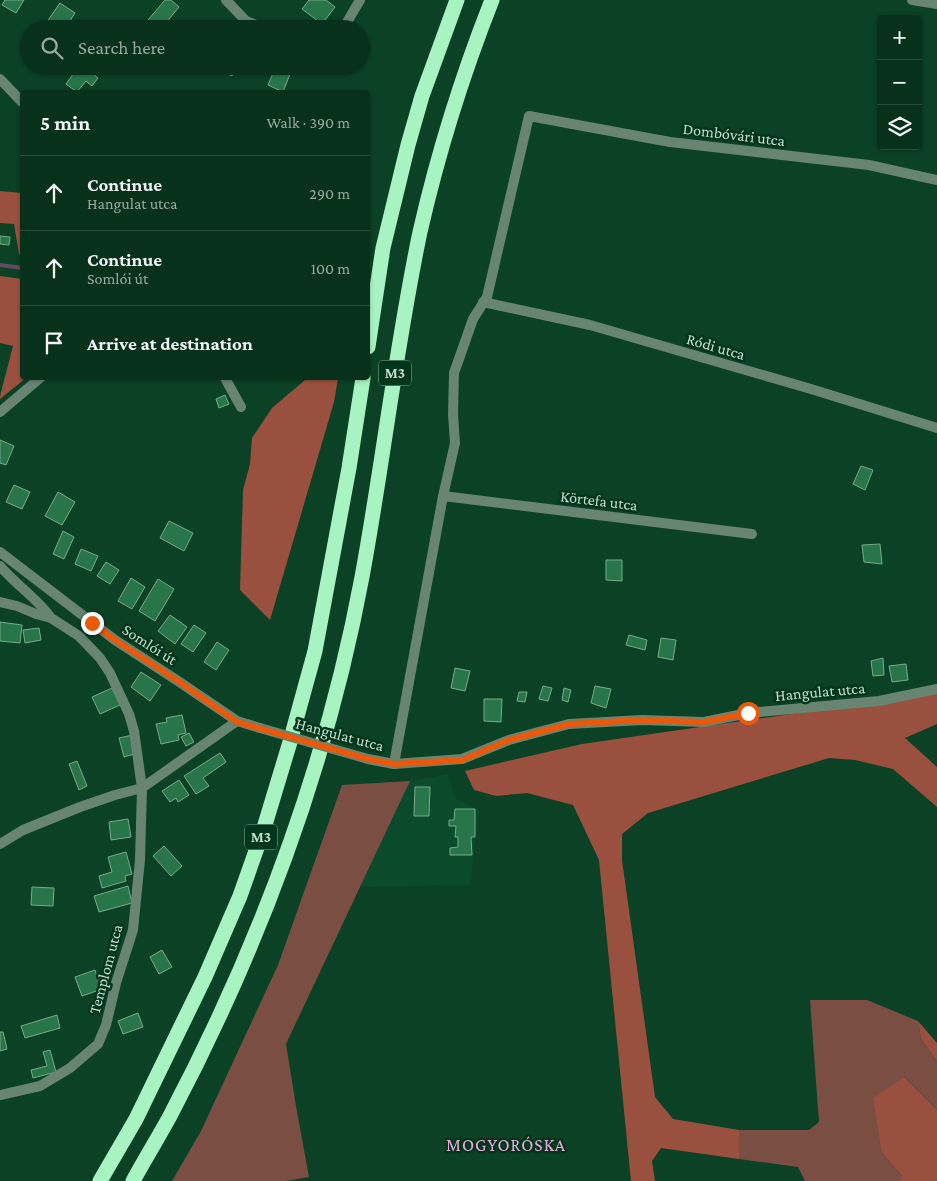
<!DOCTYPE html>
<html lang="en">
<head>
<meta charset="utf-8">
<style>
	:root { --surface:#08311c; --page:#113925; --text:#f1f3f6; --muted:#98a9a3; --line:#294c3b }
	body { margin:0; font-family:"Crimson Pro",serif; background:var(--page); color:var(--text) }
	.controls { position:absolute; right:15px; top:15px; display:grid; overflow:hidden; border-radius:5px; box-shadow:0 1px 4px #0004 }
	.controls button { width:45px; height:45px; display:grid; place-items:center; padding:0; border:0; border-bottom:1px solid var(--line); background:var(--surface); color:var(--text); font:25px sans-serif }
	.stop { position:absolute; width:15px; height:15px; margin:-11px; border:4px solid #ea580c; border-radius:50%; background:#fff }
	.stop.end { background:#ea580c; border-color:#fff; box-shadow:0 1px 5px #0008 }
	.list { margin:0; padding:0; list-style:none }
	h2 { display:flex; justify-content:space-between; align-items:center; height:65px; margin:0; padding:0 20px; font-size:21px }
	h2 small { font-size:16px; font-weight:400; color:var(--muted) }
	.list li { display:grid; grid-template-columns:32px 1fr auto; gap:15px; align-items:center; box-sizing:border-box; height:75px; padding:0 20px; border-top:1px solid var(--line) }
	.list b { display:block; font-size:19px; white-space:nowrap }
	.list p { margin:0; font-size:16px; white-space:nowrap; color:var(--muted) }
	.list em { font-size:16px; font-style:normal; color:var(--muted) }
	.icon { flex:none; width:28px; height:28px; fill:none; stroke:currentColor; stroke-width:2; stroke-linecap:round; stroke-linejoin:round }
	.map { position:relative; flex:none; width:937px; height:1181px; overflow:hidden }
	.search { position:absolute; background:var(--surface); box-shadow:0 1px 4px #0004; left:20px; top:20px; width:350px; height:55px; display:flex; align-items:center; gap:12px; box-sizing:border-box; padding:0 18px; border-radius:28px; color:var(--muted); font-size:19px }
	.panel { position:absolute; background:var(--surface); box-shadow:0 1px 4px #0004; left:20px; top:90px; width:350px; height:290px; border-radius:5px }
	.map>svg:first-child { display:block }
	.built { fill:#094b2a }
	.green { fill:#7a4e43 }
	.forest { fill:#9a503e }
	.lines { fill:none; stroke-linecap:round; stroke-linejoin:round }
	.stream { stroke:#674863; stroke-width:4 }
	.building { fill:#28754a; stroke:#77ab89 }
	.street { stroke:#678571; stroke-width:10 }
	.highway { stroke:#a7f3c1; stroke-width:15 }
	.street-bridge { stroke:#678571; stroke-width:10 }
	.route { stroke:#ea580c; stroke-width:6 }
	.labels { text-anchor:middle; stroke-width:5; stroke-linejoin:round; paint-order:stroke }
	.shield { fill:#00361b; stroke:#89ac96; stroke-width:1 }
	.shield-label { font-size:15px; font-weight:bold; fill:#c4decb }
	.street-label { font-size:16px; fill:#c4decb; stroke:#00361b }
	.neighbourhood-label { font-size:18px; letter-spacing:1px; fill:#ebaadc; stroke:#00361b }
</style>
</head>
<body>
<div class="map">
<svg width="937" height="1181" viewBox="0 0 937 1181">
	<rect width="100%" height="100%" fill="#0b4125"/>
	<path class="built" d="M 448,774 L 455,798 L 479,810 L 470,885 L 360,887 L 410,781 Z"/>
	<path class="green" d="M 410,781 L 286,1044 L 296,1106 L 309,1177 L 286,1181 L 172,1181 L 201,1131 L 278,965 L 342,785 Z
		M 810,1000 L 867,1000 L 918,1021 L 921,1039 L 937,1061 L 937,1110 L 904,1077 L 882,1153 L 902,1176 L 898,1181 L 805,1181 L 798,1167 L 739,1159 L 739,1130 L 809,1130 L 819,1122 Z"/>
	<path class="forest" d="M 0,191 L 22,193 L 22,257 L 19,254 L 14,224 L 0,223 Z
		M 0,276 L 22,279 L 22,378 L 26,378 L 0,399 L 0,396 L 13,346 L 0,343 Z
		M 306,378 L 338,378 L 334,402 L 270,620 L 240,590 L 243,490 L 250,464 L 252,438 L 272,408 L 305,380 Z
		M 937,693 L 937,724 L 905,738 L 937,767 L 937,807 L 893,769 L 855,760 L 829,758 L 648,813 L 622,834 L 622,860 L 655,1097 L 673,1119 L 739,1130 L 739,1159 L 661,1148 L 652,1161 L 655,1181 L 631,1181 L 599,860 L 573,805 L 527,793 L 496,796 L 474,790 L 465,771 L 582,744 Z
		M 918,1021 L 937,1043 L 937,1061 L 921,1039 Z
		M 904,1077 L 937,1110 L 937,1181 L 898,1181 L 902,1176 L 882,1153 L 873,1098 Z"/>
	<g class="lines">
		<path class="stream" d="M 0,265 L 22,268"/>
	</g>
	<path class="building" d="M 5,0 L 24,0 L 16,13 L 2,5 Z
		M 165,0 L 171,0 L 179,7 L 161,29 L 159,29 L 148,20 Z
		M 309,0 L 326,0 L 335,7 L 322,24 L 302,9 Z
		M 60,3 L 75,13 L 65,29 L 42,29 Z
		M 79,66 L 83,66 L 98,78 L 92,86 L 86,81 L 77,92 L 66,84 Z
		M 218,66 L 237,66 L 232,76 L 217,68 Z
		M 276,66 L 284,66 L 292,69 L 283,92 L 268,85 Z
		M 0,236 L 10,237 L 9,245 L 0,244 Z
		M 225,395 L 229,404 L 219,408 L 216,399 Z
		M 0,440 L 14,446 L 6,465 L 0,463 Z
		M 861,466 L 873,470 L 865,490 L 853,484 Z
		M 14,485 L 30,492 L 22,509 L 6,502 Z
		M 58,492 L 75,502 L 62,525 L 45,516 Z
		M 169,521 L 193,533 L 184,551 L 160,538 Z
		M 63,531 L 74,537 L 64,559 L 53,554 Z
		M 880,544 L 882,564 L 864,562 L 862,545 Z
		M 81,549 L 98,556 L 91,571 L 75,564 Z
		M 606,560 L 622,560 L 622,581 L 606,580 Z
		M 106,562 L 119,570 L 110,584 L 97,576 Z
		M 131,578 L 145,587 L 132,609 L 118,601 Z
		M 158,579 L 174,589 L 155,621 L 139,611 Z
		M 170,615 L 187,627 L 175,644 L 158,631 Z
		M 0,622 L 22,625 L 20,643 L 0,641 Z
		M 194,625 L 206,633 L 193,652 L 181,644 Z
		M 39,628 L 41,640 L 25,643 L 23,630 Z
		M 629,635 L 647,640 L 645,650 L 626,645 Z
		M 661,638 L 676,640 L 673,660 L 658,657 Z
		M 217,642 L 229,650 L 216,670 L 204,662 Z
		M 883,658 L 884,675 L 873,676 L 871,661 Z
		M 906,664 L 908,680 L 892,682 L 889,666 Z
		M 455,668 L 470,671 L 465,691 L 451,688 Z
		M 141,672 L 161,685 L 150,701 L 131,687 Z
		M 543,686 L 552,688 L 548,701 L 539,699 Z
		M 595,686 L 611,689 L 606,708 L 591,703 Z
		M 112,688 L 120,705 L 100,714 L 92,697 Z
		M 564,688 L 571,690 L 568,702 L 562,700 Z
		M 519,692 L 527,692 L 525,702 L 517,701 Z
		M 484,699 L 502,699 L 501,722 L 484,721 Z
		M 182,715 L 186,733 L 178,735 L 179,740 L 161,744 L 156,724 L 167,722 L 166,718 Z
		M 189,733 L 194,742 L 186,746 L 181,737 Z
		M 137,734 L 141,752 L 124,757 L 119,738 Z
		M 220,753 L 226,762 L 203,778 L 209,786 L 196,794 L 184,776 Z
		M 77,761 L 87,786 L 79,790 L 69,764 Z
		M 179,780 L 189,795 L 178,802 L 176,798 L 170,802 L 162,791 Z
		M 415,787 L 430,787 L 429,816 L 414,816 Z
		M 455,809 L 475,809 L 475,837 L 471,837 L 472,855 L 450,855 L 450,848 L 458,847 L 458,837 L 455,837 L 456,826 L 449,826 L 449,820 L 454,820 Z
		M 128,819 L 131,837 L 111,840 L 109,822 Z
		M 164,846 L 182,866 L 171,876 L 153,856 Z
		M 126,852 L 132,874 L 125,876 L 126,881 L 102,888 L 99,876 L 112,872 L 108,857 Z
		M 128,886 L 132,903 L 99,912 L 94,896 Z
		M 32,887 L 54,888 L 53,906 L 31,905 Z
		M 162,950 L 172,967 L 159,974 L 150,957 Z
		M 95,970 L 102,989 L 82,996 L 75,977 Z
		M 138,1013 L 143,1027 L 123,1034 L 118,1021 Z
		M 57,1015 L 60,1028 L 25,1038 L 21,1026 Z
		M 0,1032 L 3,1032 L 7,1049 L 0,1051 Z
		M 50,1050 L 56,1072 L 33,1078 L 31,1070 L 47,1066 L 43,1052 Z"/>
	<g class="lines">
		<path class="street" d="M 226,0 L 246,21 L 267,29
			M 912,0 L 937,4
			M 343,29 L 360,0
			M 0,79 L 22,102
			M 483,302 L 590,325 L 811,389 L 937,428
			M 225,378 L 241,407
			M 0,412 L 40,378
			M 443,496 L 752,534
			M 0,552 L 115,640 L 178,681 L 237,721 L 260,728
			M 0,566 C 16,585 38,599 51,618
			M 0,602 L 17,606 L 36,614 L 51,618 L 79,636 L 100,658 L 110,673 L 129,714 L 134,731 L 142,788 L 140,860 L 133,930 L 116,983 L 106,1025 L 98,1044 L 70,1068 L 40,1086 L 0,1095
			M 368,759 L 394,764 L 462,759 L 509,740 L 569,724 L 642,720 L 704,722 L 748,713 L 879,701 L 937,689
			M 394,764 L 443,496 L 455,443 L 453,414 L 454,373 L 473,319 L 487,297 L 529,116 L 670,142 L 869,165 L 937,180
			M 0,844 L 23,830 L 80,807 L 115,795 L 142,788 L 237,721"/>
		<path class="highway" d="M 368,347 L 383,248 L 408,145 L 422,96 L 457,0
			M 100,1181 L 136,1119 L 205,977 L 240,896 L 264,828 L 290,742 L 315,651 L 349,468 L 363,378
			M 133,1181 C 145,1159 158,1138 170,1116 C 259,947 327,765 362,577 C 383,463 396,346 420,232 C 438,153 462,76 492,0"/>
		<path class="street-bridge" d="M 260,728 L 368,759"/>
	</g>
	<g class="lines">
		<path class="route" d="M 92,623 L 115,640 L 178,681 L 237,722 L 368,759 L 394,764 L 462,760 L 509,740 L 569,724 L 642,720 L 704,722 L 748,713"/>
	</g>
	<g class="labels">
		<g class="shield">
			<rect x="379" y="360.5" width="32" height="25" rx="4"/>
			<rect x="245" y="824.5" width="32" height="25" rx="4"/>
		</g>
		<g class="shield-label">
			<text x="395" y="378">M3</text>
			<text x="261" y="842">M3</text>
		</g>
		<g class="street-label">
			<text transform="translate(734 134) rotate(7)" y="6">Dombóvári utca</text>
			<text transform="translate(716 346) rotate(16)" y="6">Ródi utca</text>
			<text transform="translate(599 500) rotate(7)" y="6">Körtefa utca</text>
			<text transform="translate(150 644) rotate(33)" y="6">Somlói út</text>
			<text transform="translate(820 691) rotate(-5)" y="6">Hangulat utca</text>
			<text transform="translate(340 734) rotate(15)" y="6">Hangulat utca</text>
			<text transform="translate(105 969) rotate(-75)" y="6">Templom utca</text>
		</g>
		<g class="neighbourhood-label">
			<text x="506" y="1151">MOGYORÓSKA</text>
		</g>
	</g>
</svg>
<div class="controls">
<button>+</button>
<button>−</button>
<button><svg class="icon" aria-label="layers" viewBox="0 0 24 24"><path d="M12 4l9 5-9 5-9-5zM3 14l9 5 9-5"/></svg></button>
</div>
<div class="stop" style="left:748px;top:713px"></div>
<div class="stop end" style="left:92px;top:623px"></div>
<div class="search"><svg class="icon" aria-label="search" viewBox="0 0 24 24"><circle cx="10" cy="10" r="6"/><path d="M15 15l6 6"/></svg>Search here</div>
<section class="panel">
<h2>5 min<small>Walk · 390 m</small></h2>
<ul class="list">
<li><svg class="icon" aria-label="ahead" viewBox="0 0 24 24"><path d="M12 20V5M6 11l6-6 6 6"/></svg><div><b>Continue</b><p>Hangulat utca</p></div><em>290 m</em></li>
<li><svg class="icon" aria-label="ahead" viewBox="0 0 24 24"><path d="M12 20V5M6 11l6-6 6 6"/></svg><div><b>Continue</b><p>Somlói út</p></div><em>100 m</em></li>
<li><svg class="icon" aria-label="arrive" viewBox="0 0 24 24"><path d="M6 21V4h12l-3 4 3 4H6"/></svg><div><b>Arrive at destination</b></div></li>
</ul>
</section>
</div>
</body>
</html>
